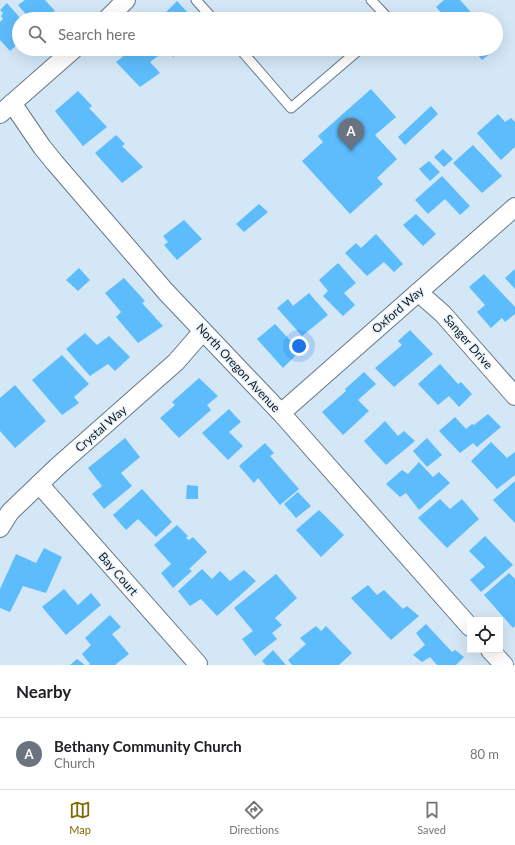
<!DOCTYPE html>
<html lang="en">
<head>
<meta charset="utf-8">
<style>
	:root { --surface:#fff; --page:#f6f6f6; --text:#202124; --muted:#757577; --line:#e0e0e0; --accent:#836800 }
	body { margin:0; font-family:Lato,sans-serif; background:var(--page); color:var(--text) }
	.controls { position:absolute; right:12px; bottom:12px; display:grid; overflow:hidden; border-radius:0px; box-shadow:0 4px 16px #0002 }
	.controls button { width:36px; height:36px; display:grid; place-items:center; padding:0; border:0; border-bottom:1px solid var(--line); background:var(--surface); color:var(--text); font:20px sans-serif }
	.you { position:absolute; left:299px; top:346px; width:14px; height:14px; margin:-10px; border:3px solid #fff; border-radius:50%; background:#1a73e8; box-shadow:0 0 0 6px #1a73e833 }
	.badge { display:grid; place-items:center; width:26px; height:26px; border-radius:50%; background:var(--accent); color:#fff; font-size:13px; font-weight:700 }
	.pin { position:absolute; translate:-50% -33px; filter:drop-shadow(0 1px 2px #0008) }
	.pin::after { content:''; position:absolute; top:21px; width:14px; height:12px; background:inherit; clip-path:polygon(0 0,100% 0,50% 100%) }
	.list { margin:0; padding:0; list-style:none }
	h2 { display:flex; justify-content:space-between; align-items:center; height:52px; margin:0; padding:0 16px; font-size:17px }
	h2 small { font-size:13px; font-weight:400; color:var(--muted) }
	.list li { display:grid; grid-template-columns:26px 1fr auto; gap:12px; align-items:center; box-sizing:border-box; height:72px; padding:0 16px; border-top:1px solid var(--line) }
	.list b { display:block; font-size:15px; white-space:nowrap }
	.list p { margin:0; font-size:13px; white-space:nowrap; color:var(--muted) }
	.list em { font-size:13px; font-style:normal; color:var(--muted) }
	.icon { flex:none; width:22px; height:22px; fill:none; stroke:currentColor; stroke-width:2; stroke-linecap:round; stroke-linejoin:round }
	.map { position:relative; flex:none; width:515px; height:665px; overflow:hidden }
	.search { position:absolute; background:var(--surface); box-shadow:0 4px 16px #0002; left:12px; right:12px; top:12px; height:44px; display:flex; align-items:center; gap:10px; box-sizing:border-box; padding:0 14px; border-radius:22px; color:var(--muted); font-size:15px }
	.sheet { height:124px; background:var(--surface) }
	nav { display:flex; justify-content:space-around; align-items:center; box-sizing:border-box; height:56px; border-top:1px solid var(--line); background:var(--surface); font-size:11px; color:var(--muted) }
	nav a { display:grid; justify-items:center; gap:2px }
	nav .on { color:var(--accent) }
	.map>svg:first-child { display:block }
	.building { fill:#5dbcfc }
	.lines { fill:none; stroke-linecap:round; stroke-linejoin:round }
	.lane-casing { stroke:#667785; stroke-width:11 }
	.street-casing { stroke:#667785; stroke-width:20 }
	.lane { stroke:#fff; stroke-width:9 }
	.street { stroke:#fff; stroke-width:18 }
	.labels { text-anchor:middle; stroke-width:3; stroke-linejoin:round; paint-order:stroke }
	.street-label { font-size:12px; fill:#12191f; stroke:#e7f3fc }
</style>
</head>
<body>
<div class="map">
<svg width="515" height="665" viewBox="0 0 515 665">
	<rect width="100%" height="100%" fill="#d3e7f7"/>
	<path class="building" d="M 25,0 L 45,0 L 55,11 L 44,19 L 30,19 L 18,5 Z
		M 444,0 L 460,0 L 477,19 L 447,19 L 436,7 Z
		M 177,1 L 190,15 L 184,19 L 165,19 L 166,18 L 163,15 Z
		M 7,3 L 21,19 L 19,19 L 19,43 L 10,51 L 0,40 L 0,22 L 3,19 L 1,16 L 3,13 L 0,10 Z
		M 132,49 L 159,49 L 162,53 L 150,62 L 160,73 L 140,87 L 116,62 Z
		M 167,49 L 184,49 L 173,57 Z
		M 473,49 L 496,49 L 482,60 Z
		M 371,89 L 396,117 L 375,135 L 397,159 L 377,178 L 383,184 L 350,214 L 302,161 L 323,142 L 318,136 Z
		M 78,91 L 92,106 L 89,108 L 107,127 L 83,146 L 55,111 Z
		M 431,106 L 438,114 L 405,145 L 398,137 Z
		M 498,114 L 505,122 L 511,118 L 515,122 L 515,147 L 501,160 L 477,133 Z
		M 116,135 L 125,144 L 122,146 L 143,167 L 122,183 L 95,153 Z
		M 473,145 L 502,176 L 482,193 L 453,163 Z
		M 443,149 L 453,159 L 444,167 L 434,157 Z
		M 429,161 L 440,172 L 430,181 L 419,169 Z
		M 442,176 L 470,206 L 460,215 L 445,199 L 428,214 L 415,200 Z
		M 259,204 L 268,212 L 244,232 L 236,224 Z
		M 416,214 L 436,234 L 423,246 L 403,225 Z
		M 184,220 L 202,239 L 177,260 L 164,245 L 168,242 L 163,236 Z
		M 376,234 L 403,264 L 394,272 L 384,262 L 367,276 L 345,253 L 356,243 L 361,248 Z
		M 338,263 L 356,283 L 344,293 L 355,305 L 343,316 L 323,296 L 328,291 L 319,280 Z
		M 79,268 L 90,280 L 78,291 L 66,280 Z
		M 515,269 L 515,289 L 505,278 Z
		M 484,274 L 515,307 L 515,314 L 505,322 L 502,318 L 491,328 L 477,312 L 485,305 L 469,287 Z
		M 124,278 L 145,301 L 142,303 L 163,326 L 138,343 L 116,317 L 121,312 L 105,293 Z
		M 309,293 L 328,315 L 302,336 L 277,308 L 288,299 L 293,306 Z
		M 275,324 L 300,351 L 283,368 L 257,339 Z
		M 410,330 L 433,354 L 394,387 L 375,368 L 402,345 L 398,341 Z
		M 85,333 L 97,345 L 109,336 L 130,357 L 115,371 L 108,364 L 90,376 L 66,349 Z
		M 62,355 L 89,384 L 74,397 L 79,403 L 62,415 L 32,380 Z
		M 440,364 L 458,384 L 461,382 L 472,394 L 459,407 L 449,396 L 438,405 L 418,384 Z
		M 364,372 L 376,384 L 358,400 L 369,411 L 343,435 L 322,412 L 346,391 L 345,389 Z
		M 199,378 L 218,396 L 207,405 L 211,410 L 179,438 L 160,418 L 175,405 L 172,402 Z
		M 15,385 L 46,421 L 15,448 L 0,431 L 0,398 Z
		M 229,409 L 241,422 L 229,432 L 243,446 L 228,460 L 202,433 Z
		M 488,414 L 501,427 L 477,447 L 473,443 L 460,453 L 439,431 L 455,417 L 466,429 L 472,424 L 474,425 Z
		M 385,421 L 398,436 L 404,431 L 415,441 L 386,465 L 364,441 Z
		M 125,438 L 140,457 L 121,473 L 132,486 L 104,509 L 92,494 L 102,486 L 88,468 Z
		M 427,438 L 442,455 L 427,467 L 413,451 Z
		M 491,442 L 507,458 L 515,452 L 515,475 L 497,489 L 471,461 Z
		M 265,443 L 274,453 L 270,456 L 299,489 L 280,505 L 258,478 L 254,483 L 239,466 Z
		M 419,462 L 433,477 L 439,472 L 450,483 L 419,510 L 406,493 L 400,497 L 386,484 L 402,470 L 408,474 Z
		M 515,481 L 515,523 L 493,500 Z
		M 187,485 L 198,486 L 198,499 L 186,499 Z
		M 142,489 L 172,522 L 156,537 L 138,519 L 126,530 L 113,515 Z
		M 298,492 L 311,506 L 296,518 L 284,504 Z
		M 440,499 L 450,509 L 462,499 L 479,519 L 447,548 L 418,518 Z
		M 319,510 L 344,535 L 321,557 L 296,530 Z
		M 177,525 L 188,536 L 186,538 L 189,540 L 193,537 L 207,552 L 189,569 L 192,571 L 173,588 L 161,573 L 171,564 L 154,545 Z
		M 485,536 L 513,565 L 481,592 L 470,580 L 485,567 L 469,551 Z
		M 44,548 L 62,557 L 46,593 L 23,586 L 10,612 L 0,608 L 0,589 L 16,554 L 36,563 Z
		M 202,569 L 212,579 L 220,571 L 230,581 L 244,570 L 256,581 L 217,616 L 201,599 L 190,606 L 178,591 Z
		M 509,573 L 515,579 L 515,626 L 513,628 L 484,595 Z
		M 276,574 L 297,598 L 275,618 L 282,625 L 272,633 L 277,639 L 255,656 L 242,639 L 253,631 L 234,608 Z
		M 368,585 L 377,595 L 384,590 L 403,609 L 407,606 L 419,616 L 391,640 L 351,598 Z
		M 64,589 L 78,605 L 91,593 L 101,605 L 66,635 L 42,607 Z
		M 110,615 L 121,627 L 112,634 L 129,654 L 115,665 L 89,665 L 90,664 L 82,654 L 91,645 L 85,638 Z
		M 426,624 L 452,652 L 455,650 L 464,657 L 456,665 L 437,665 L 430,657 L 422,662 L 413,655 L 425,645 L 416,633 Z
		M 316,626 L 321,631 L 326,626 L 352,653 L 339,665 L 292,665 L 288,660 L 306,644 L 300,638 Z
		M 273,650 L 286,665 L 266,665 L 262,661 Z
		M 77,659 L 85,665 L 70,665 Z"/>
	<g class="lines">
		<defs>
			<path id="lane" d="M 196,0 L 213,19
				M 371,0 L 389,19
				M 240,49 L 291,108 L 360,49"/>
			<path id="street" d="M 107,19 L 126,0
				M 12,103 L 42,147 L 55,163 L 166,292 L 281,413 L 470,627
				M 0,114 L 74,49
				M 418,292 L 443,314 L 515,396
				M 281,413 L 515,207
				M 39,484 L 198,664
				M 0,528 L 10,512 L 57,467 L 176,362 L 203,331
				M 490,650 L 504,665"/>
		</defs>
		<use href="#lane" class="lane-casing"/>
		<use href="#street" class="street-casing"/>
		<use href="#lane" class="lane"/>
		<use href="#street" class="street"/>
	</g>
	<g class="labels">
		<g class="street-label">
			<text transform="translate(398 310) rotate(-41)" y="4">Oxford Way</text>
			<text transform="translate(468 342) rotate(49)" y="4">Sanger Drive</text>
			<text transform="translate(238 368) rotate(47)" y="4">North Oregon Avenue</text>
			<text transform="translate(101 429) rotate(-41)" y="4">Crystal Way</text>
			<text transform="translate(118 574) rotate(49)" y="4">Bay Court</text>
		</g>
	</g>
</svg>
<div class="controls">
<button><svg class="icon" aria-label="locate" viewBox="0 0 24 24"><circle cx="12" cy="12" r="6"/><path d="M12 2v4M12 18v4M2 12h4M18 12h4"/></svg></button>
</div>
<div class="you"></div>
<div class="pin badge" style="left:351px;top:151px;background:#6b7280">A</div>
<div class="search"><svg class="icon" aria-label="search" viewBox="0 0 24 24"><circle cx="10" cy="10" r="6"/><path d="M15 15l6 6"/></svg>Search here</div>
</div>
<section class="sheet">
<h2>Nearby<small></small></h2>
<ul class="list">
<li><span class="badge" style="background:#6b7280">A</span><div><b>Bethany Community Church</b><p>Church</p></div><em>80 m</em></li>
</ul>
</section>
<nav>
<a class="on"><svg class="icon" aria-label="map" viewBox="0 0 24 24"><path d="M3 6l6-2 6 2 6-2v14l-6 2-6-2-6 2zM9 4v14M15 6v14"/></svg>Map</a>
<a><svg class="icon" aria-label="directions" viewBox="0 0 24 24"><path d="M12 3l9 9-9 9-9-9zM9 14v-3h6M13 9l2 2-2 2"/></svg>Directions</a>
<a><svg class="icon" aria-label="saved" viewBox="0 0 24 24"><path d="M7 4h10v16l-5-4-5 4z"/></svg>Saved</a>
</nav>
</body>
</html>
